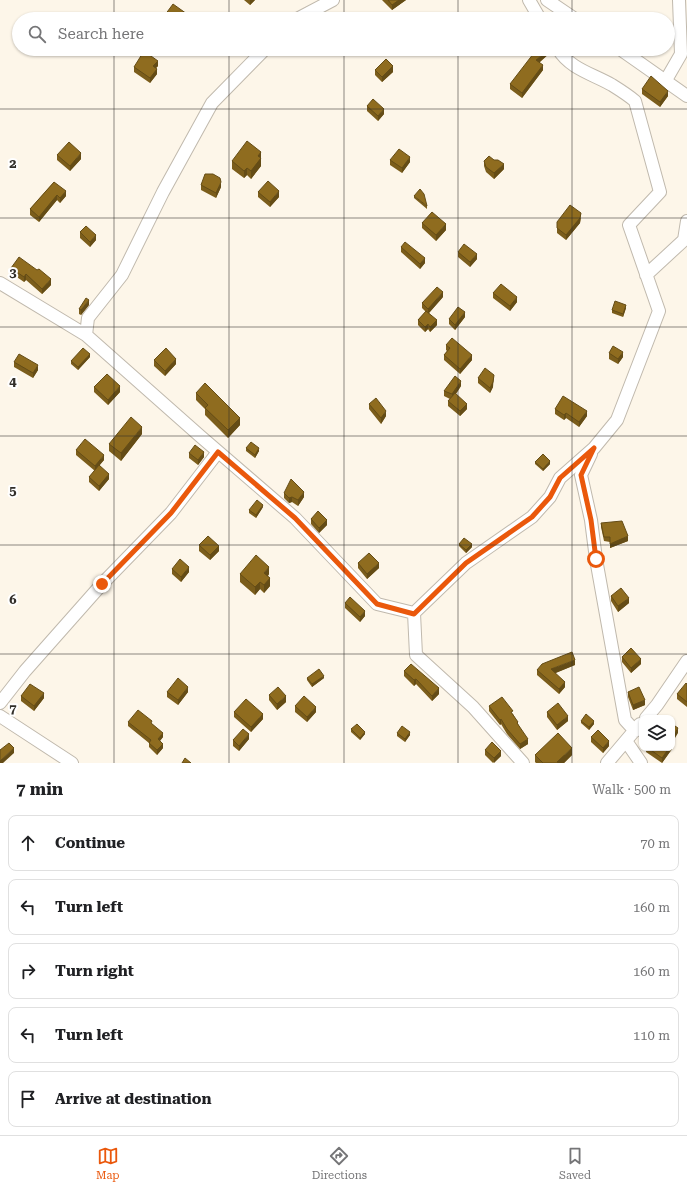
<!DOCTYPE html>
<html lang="en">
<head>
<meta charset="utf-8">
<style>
	:root { --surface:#fff; --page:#f2f2f2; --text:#202124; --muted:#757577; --line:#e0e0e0; --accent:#ea580c }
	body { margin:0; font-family:"Roboto Serif",serif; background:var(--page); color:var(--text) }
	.controls { position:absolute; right:12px; bottom:12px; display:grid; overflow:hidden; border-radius:8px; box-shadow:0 1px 3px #0004 }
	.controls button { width:36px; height:36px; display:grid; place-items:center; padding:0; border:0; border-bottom:1px solid var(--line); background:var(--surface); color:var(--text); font:20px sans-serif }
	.stop { position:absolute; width:12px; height:12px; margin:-9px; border:3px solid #ea580c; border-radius:50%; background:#fff }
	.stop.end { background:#ea580c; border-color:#fff; box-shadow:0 1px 4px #0008 }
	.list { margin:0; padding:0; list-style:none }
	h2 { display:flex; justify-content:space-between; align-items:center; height:52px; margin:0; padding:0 16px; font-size:17px }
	h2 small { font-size:13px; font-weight:400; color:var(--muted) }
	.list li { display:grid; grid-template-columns:26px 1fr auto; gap:12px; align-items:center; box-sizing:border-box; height:56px; margin:0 8px 8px; padding:0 8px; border:1px solid var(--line); border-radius:8px }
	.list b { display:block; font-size:15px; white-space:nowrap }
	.list em { font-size:13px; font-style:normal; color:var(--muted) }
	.icon { flex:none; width:22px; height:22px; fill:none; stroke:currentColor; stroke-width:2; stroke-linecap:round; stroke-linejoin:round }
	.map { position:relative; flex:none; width:687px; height:763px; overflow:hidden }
	.search { position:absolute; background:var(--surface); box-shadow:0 1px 3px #0004; left:12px; right:12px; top:12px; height:44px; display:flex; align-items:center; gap:10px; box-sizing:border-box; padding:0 14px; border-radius:22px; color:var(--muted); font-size:15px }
	.sheet { height:372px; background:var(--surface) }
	nav { display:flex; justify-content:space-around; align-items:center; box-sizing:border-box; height:56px; border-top:1px solid var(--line); background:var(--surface); font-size:11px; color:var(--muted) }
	nav a { display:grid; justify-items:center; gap:2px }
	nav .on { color:var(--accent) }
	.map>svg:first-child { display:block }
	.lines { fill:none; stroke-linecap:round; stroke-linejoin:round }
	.street-casing { stroke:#c0b9ad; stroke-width:14 }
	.street { stroke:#fff; stroke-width:12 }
	.wall { fill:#7b5d1b }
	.shaded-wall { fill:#644c16 }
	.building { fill:#8f6c1f; stroke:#644c16 }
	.route { stroke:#ea580c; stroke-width:5 }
	.grid { fill:none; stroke:#312e29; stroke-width:1; stroke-opacity:0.55 }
	.grid-label { font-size:13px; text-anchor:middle; font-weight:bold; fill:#312e29; stroke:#fff; stroke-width:4; stroke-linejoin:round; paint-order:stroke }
</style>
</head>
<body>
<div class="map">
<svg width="687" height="763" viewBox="0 0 687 763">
	<rect width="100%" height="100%" fill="#fdf6e9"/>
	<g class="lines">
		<defs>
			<path id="street" d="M 529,0 L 540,19
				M 547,0 L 575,19
				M 297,19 L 333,0
				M 620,49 L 687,96
				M 666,80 L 681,54 L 679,0
				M 646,275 L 684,240 L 687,221
				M 0,283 L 86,335 L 88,318 L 122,275 L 163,192 L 212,103 L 265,49
				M 86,335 L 200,436 L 295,518 L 377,604 L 414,613 L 416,655 L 473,707 L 523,763
				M 591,454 L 581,475 L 591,520 L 596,559 L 625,720 L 635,731
				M 414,613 L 466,563 L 532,517 L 550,497 L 560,478 L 594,448 L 617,420 L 659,311 L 629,225 L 660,192 L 635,101 C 628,95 620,90 612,85 C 593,74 570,69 558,49
				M 0,703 L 25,671 L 102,584 L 171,513 L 218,452
				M 0,716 L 72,763
				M 646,718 L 657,705 L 687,661
				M 626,741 L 641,763
				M 607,763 L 640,724"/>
		</defs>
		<use href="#street" class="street-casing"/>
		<use href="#street" class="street"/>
	</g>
	<path class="wall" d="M 244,0 L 255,0 L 250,5 Z
		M 382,0 L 406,0 L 392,10 Z
		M 551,49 L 551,52 L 539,63 L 543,70 L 522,98 L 510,89 L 510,84 Z
		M 646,49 L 652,49 L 650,52 Z
		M 158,66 L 156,68 L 157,74 L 150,83 L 134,72 L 134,67 Z
		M 375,70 L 393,72 L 382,82 L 375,75 Z
		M 642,89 L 668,96 L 660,107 L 642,94 Z
		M 367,106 L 384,114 L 378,121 L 367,111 Z
		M 261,152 L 261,166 L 251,179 L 247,175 L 244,178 L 232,169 L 232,161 Z
		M 57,155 L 81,159 L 70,171 L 57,160 Z
		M 390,160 L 410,162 L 402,173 L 390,165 Z
		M 484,161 L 504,169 L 494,179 L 486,172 L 484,166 Z
		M 54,182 L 66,196 L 60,203 L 57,200 L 39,222 L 30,215 L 30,209 Z
		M 201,185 L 221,187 L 216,198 L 201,190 Z
		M 258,192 L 279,197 L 270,207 L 258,197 Z
		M 414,196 L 427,206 L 427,209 L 414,198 Z
		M 581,218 L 580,223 L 566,240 L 557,233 L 557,222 Z
		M 422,223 L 446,230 L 436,241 L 422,228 Z
		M 80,232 L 96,240 L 90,247 L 80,238 Z
		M 401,247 L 425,263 L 420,269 L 401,252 Z
		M 458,252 L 477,259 L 470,267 L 458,257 Z
		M 11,268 L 51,285 L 42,294 L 26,280 L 24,282 L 11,273 Z
		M 493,293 L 517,302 L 510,311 L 493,298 Z
		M 443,297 L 429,313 L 437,325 L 430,332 L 428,329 L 425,332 L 418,325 L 418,320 L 426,312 L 422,308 L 422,303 Z
		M 89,305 L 81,315 L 79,314 L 79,309 Z
		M 626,308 L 623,317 L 612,313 L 612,310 Z
		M 465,317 L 455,330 L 449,324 L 449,319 Z
		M 446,345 L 472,360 L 460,374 L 444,360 L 444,355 L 447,351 L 446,350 Z
		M 609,353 L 623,357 L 618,364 L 609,359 Z
		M 90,357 L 78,370 L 71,364 L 71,361 Z
		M 154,360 L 176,364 L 165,376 L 154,366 Z
		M 14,362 L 38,370 L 33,378 L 14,367 Z
		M 478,378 L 493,387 L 490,393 L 478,383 Z
		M 461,386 L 456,394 L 467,409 L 460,416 L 448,406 L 448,401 L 450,399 L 444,396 L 444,391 Z
		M 94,387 L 120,392 L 108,405 L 94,392 Z
		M 196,393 L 240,425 L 228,438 L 205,415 L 205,409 L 196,400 Z
		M 369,404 L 386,416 L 381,424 L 369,409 Z
		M 555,409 L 587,416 L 579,427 L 566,418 L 564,420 L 555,414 Z
		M 142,434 L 121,461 L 109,451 L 109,444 Z
		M 246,448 L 259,451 L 255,458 L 246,451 Z
		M 76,450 L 104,460 L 99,465 L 109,479 L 99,491 L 89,482 L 89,477 L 95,471 L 76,455 Z
		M 189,453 L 204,457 L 198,465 L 189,458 Z
		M 535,462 L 550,464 L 543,471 L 535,464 Z
		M 284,493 L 304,497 L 298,506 L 292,502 L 289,503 L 284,498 Z
		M 263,507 L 256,518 L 249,513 L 249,510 Z
		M 311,519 L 327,525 L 319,533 L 311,524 Z
		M 601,523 L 628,541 L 610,548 L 610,542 L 604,541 L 601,527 Z
		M 459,544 L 472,547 L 466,553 L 459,546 Z
		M 199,545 L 219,551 L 210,560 L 199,551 Z
		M 358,563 L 379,568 L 367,579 L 358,568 Z
		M 172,569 L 189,572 L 181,582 L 172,574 Z
		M 240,574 L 269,574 L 268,576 L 270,586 L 264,593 L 260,589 L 255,595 L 240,582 Z
		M 611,596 L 629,603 L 618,612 L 611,601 Z
		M 345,603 L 365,616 L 360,622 L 345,608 Z
		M 622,657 L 641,664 L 631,673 L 622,662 Z
		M 575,665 L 555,673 L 565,687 L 559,694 L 537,675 L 537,670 Z
		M 404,671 L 439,694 L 432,701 L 416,684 L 414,686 L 404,676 Z
		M 307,678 L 324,678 L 312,687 L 307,680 Z
		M 687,684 L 687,707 L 677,699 L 677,694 Z
		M 167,692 L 188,692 L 178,705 L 167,697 Z
		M 628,692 L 645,705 L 633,710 L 628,697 Z
		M 269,695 L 286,702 L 277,710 L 269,700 Z
		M 21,696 L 44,698 L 34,711 L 21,701 Z
		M 295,706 L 316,712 L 307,722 L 295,712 Z
		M 489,706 L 513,714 L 528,744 L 520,749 L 507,734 L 501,724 L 500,725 L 489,711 Z
		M 234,712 L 263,719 L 251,732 L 234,717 Z
		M 547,712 L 568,721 L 557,730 L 547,717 Z
		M 581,721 L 594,724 L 589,730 L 581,723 Z
		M 128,722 L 152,724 L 163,737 L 160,741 L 163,748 L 157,755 L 149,747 L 149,743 L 128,726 Z
		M 351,729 L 365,734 L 360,740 L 351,732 Z
		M 397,733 L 410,735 L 405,742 L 397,736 Z
		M 591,737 L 609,746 L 603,753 L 591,742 Z
		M 249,739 L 239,751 L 233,746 L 233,740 Z
		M 646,748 L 672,748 L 672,749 L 662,763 L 646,752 Z
		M 485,750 L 501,756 L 493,763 L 485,755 Z
		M 535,755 L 572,755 L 564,763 L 536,763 L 535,762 Z"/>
	<path class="shaded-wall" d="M 250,0 L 255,0 L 250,5 Z
		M 399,0 L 406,0 L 392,10 L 392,5 Z
		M 187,14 L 187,19 L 183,19 Z
		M 549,49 L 551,49 L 551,52 L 536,65 L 536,60 Z
		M 158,61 L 158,66 L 153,71 L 153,66 Z
		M 543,65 L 543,70 L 522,98 L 522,93 Z
		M 393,66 L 393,72 L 382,82 L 382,77 Z
		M 157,69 L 157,74 L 150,83 L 150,78 Z
		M 668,91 L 668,96 L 660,107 L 660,102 Z
		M 384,109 L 384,114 L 378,121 L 378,116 Z
		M 261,152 L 261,166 L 251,179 L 251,171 L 258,156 Z
		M 81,153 L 81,159 L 70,171 L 70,166 Z
		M 410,157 L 410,162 L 402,173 L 402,168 Z
		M 504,164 L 504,169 L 494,179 L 494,173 Z
		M 247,168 L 247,175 L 244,178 L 244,171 Z
		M 221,182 L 221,187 L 216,198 L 216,193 Z
		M 66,191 L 66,196 L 60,203 L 60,198 Z
		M 279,191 L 279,197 L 270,207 L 270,202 Z
		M 57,195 L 57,200 L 39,222 L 39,217 Z
		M 581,213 L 580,223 L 566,240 L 566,235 Z
		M 446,224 L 446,230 L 436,241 L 436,235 Z
		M 96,235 L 96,240 L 90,247 L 90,242 Z
		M 477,254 L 477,259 L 470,267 L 470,262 Z
		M 425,258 L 425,263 L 420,269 L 420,264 Z
		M 26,274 L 26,280 L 24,282 L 24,277 Z
		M 51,279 L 51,285 L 42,294 L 42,289 Z
		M 443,292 L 443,297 L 428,314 L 428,309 Z
		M 517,297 L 517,302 L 510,311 L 510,306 Z
		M 89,300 L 89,305 L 81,315 L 81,310 Z
		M 626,305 L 626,308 L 623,317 L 623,314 Z
		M 465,312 L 465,317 L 455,330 L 455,325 Z
		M 437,320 L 437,325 L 430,332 L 430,327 Z
		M 428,324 L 428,329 L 425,332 L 425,327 Z
		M 623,352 L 623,357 L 618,364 L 618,359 Z
		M 90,354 L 90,357 L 78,370 L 78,367 Z
		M 472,355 L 472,360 L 460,374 L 460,369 Z
		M 176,359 L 176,364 L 165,376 L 165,371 Z
		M 38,365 L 38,370 L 33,378 L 33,373 Z
		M 494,375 L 493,387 L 490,393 L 490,388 Z
		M 461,381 L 461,386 L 452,399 L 452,394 Z
		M 120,386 L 120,392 L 108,405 L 108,400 Z
		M 467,404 L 467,409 L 460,416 L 460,411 Z
		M 386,411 L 386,416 L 381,424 L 381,418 Z
		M 587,411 L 587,416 L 579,427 L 579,422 Z
		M 566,413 L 566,418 L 564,420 L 564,415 Z
		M 240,418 L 240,425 L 228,438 L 228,430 Z
		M 142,427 L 142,434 L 121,461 L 121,453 Z
		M 259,448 L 259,451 L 255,458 L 255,455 Z
		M 204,452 L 204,457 L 198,465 L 198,460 Z
		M 104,455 L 104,460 L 95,471 L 95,466 Z
		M 550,461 L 550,464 L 543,471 L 543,469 Z
		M 109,474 L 109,479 L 99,491 L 99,486 Z
		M 304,492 L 304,497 L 298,506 L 298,500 Z
		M 292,497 L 292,502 L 289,503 L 289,498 Z
		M 263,505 L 263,507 L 256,518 L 256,515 Z
		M 327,520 L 327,525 L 319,533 L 319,528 Z
		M 628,536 L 628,541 L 610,548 L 610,544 Z
		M 472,544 L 472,547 L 466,553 L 466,550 Z
		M 219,546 L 219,551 L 210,560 L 210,555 Z
		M 379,563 L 379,568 L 367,579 L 367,574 Z
		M 189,567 L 189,572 L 181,582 L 181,577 Z
		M 269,567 L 269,574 L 264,580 L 264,573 Z
		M 270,578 L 270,586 L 264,593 L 264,585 Z
		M 260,582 L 260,589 L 255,595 L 255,587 Z
		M 629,598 L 629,603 L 618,612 L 618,606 Z
		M 365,611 L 365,616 L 360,622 L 360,617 Z
		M 641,659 L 641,664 L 631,673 L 631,668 Z
		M 575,660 L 575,665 L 551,675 L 551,669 Z
		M 324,676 L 324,678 L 312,687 L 312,684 Z
		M 416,679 L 416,684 L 414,686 L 414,680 Z
		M 565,682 L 565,687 L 559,694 L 559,689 Z
		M 188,687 L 188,692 L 178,705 L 178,700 Z
		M 439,688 L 439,694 L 432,701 L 432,696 Z
		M 44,693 L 44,698 L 34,711 L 34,706 Z
		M 286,696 L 286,702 L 277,710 L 277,704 Z
		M 645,700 L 645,705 L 633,710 L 633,705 Z
		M 316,707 L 316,712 L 307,722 L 307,717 Z
		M 263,714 L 263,719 L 251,732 L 251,727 Z
		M 568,716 L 568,721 L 557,730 L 557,725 Z
		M 501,719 L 501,724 L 500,725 L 500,720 Z
		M 594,721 L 594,724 L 589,730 L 589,727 Z
		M 678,728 L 678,733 L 672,743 L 672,738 Z
		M 365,732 L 365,734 L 360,740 L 360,738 Z
		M 410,732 L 410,735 L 405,742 L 405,739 Z
		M 163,733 L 163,737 L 158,743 L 158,739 Z
		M 249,734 L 249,739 L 239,751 L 239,746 Z
		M 528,739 L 528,744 L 520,749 L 520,744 Z
		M 609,741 L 609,746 L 603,753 L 603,748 Z
		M 163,744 L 163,748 L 157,755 L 157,750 Z
		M 14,748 L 14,753 L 3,763 L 0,763 L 0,761 Z
		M 572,748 L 572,755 L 564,763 L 557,763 L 557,762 Z
		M 669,748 L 672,748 L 672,749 L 662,763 L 662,758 Z
		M 501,751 L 501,756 L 494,763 L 494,758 Z"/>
	<path class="building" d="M 388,0 L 399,0 L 392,5 Z
		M 173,4 L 187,14 L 183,19 L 162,19 Z
		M 339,13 L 343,17 L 343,19 L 329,19 Z
		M 537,49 L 549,49 L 536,60 L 543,65 L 522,93 L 510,84 Z
		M 144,51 L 158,61 L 153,66 L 157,69 L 150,78 L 134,67 Z
		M 386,59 L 393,66 L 382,77 L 375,70 Z
		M 651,76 L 668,91 L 660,102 L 642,89 Z
		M 373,99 L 384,109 L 378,116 L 367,106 Z
		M 247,141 L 261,152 L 258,156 L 261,158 L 251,171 L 247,168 L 244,171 L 232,161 Z
		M 69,142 L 81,153 L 70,166 L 57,155 Z
		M 399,149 L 410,157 L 402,168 L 390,160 Z
		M 489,156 L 494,160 L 498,160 L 504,164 L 494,173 L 486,167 L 484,161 Z
		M 205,174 L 213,174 L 220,178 L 221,182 L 216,193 L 201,185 Z
		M 268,181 L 279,191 L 270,202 L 258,192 Z
		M 54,182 L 66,191 L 60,198 L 57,195 L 39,217 L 30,209 Z
		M 420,189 L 424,194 L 427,206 L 414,196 Z
		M 570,205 L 581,213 L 580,218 L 566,235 L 557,228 L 557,222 Z
		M 432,212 L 446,224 L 436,235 L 422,223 Z
		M 86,226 L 96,235 L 90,242 L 80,232 Z
		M 405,242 L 425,258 L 420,264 L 401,247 Z
		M 464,244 L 477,254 L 470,262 L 458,252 Z
		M 19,257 L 37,270 L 39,269 L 51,279 L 42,289 L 26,274 L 24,277 L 11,268 Z
		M 501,284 L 517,297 L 510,306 L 493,293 Z
		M 437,287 L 443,292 L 428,309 L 422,303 Z
		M 86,298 L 89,300 L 81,310 L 79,309 Z
		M 615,301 L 626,305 L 623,314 L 612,310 Z
		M 458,307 L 465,312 L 455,325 L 449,319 Z
		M 426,311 L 437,320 L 430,327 L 428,324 L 425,327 L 418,320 Z
		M 452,338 L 472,355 L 460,369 L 444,355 L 450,348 L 446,345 Z
		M 613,346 L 623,352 L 618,359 L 609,353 Z
		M 83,348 L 90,354 L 78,367 L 71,361 Z
		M 166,348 L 176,359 L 165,371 L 154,360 Z
		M 19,354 L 38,365 L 33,373 L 14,362 Z
		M 485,368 L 494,375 L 493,382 L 490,388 L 478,378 Z
		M 107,374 L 120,386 L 108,400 L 94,387 Z
		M 455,376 L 461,381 L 452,394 L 444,391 Z
		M 205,383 L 240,418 L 228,430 L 205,408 L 208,405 L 196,393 Z
		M 455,393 L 467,404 L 460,411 L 448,401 Z
		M 563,396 L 587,411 L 579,422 L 566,413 L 564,415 L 555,409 Z
		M 376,398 L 386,411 L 381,418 L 369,404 Z
		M 131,417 L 142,427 L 121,453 L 109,444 Z
		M 85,439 L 104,455 L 95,466 L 76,450 Z
		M 251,442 L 259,448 L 255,455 L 246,448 Z
		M 195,445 L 204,452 L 198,460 L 189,453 Z
		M 543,454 L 550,461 L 543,469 L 535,462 Z
		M 99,465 L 109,474 L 99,486 L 89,477 Z
		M 291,479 L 304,492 L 298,500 L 292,497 L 289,498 L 284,493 Z
		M 257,500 L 263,505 L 256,515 L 249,510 Z
		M 318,511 L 327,520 L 319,528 L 311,519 Z
		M 622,521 L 628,536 L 610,544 L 610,537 L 604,537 L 601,523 Z
		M 208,536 L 219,546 L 210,555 L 199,545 Z
		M 464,538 L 472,544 L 466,550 L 459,544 Z
		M 369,553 L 379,563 L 367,574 L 358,563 Z
		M 256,555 L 269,567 L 264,573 L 270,578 L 264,585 L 260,582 L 255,587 L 240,574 Z
		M 180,559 L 189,567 L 181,577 L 172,569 Z
		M 621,588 L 629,598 L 618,606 L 611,596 Z
		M 350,597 L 365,611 L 360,617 L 345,603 Z
		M 631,648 L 641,659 L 631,668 L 622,657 Z
		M 572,652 L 575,660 L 551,669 L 565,682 L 559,689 L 537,670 L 542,664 Z
		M 411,664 L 439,688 L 432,696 L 416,679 L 414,680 L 404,671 Z
		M 319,669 L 324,676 L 312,684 L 307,678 Z
		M 178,678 L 188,687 L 178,700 L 167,692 Z
		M 686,683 L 687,684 L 687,702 L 677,694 Z
		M 30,684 L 44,693 L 34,706 L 21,696 Z
		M 278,687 L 286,696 L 277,704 L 269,695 Z
		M 639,687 L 645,700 L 633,705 L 628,692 Z
		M 304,696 L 316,707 L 307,717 L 295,706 Z
		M 502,697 L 513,711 L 511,712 L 518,722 L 517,723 L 528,739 L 520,744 L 507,729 L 501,719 L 500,720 L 489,706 Z
		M 246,699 L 263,714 L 251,727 L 234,712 Z
		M 558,703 L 568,716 L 557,725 L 547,712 Z
		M 138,710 L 152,721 L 151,723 L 163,733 L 158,739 L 163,744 L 157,750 L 149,743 L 151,740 L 128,722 Z
		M 586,714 L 594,721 L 589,727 L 581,721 Z
		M 357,724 L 365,732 L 360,738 L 351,729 Z
		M 672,724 L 678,728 L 672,738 Z
		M 402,726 L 410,732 L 405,739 L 397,733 Z
		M 243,729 L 249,734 L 239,746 L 233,740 Z
		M 598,730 L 609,741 L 603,748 L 591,737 Z
		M 558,733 L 572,748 L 557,762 L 559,763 L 543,763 L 535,755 Z
		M 492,742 L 501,751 L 494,758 L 485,750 Z
		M 9,743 L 14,748 L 0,761 L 0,750 Z
		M 648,748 L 669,748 L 662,758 Z
		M 185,758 L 191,763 L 182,763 Z"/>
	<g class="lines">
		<path class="route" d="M 102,584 L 171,513 L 218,452 L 295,518 L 377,604 L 414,614 L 466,563 L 532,517 L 550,497 L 560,478 L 594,448 L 581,475 L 591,520 L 596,559"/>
	</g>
	<path class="grid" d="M 114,0 L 114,19M 229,0 L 229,19M 344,0 L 344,19M 458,0 L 458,19M 572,0 L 572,19M 114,49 L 114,763M 229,49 L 229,763M 344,49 L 344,763M 458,49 L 458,763M 572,49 L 572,763M 0,109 L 687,109M 0,218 L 687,218M 0,327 L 687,327M 0,436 L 687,436M 0,545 L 687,545M 0,654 L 687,654"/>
	<g class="grid-label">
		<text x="13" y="168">2</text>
		<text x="13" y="277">3</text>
		<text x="13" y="386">4</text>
		<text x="13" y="495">5</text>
		<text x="13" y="604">6</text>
		<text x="13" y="713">7</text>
	</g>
</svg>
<div class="controls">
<button><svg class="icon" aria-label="layers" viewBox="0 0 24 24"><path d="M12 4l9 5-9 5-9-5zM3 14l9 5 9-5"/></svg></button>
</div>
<div class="stop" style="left:596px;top:559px"></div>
<div class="stop end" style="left:102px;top:584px"></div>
<div class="search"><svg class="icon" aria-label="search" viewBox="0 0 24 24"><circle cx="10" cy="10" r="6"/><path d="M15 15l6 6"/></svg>Search here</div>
</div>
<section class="sheet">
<h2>7 min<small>Walk · 500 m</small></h2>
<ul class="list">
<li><svg class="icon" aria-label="ahead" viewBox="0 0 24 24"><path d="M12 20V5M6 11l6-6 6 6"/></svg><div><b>Continue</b></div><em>70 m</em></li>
<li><svg class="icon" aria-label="left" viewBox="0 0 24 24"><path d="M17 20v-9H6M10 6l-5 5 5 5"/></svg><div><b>Turn left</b></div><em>160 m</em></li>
<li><svg class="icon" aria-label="right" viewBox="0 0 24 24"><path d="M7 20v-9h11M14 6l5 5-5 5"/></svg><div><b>Turn right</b></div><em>160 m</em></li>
<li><svg class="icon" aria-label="left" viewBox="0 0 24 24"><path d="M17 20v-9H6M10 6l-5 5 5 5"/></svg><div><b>Turn left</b></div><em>110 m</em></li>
<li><svg class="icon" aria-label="arrive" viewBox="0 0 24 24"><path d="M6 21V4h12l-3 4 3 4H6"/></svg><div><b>Arrive at destination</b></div></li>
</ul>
</section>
<nav>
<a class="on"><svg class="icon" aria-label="map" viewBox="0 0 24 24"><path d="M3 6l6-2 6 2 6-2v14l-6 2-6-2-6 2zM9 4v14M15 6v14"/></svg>Map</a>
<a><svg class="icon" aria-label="directions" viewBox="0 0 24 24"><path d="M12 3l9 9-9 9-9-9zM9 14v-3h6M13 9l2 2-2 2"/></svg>Directions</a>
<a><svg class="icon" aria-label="saved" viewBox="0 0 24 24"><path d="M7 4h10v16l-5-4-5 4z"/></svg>Saved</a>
</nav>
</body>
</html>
